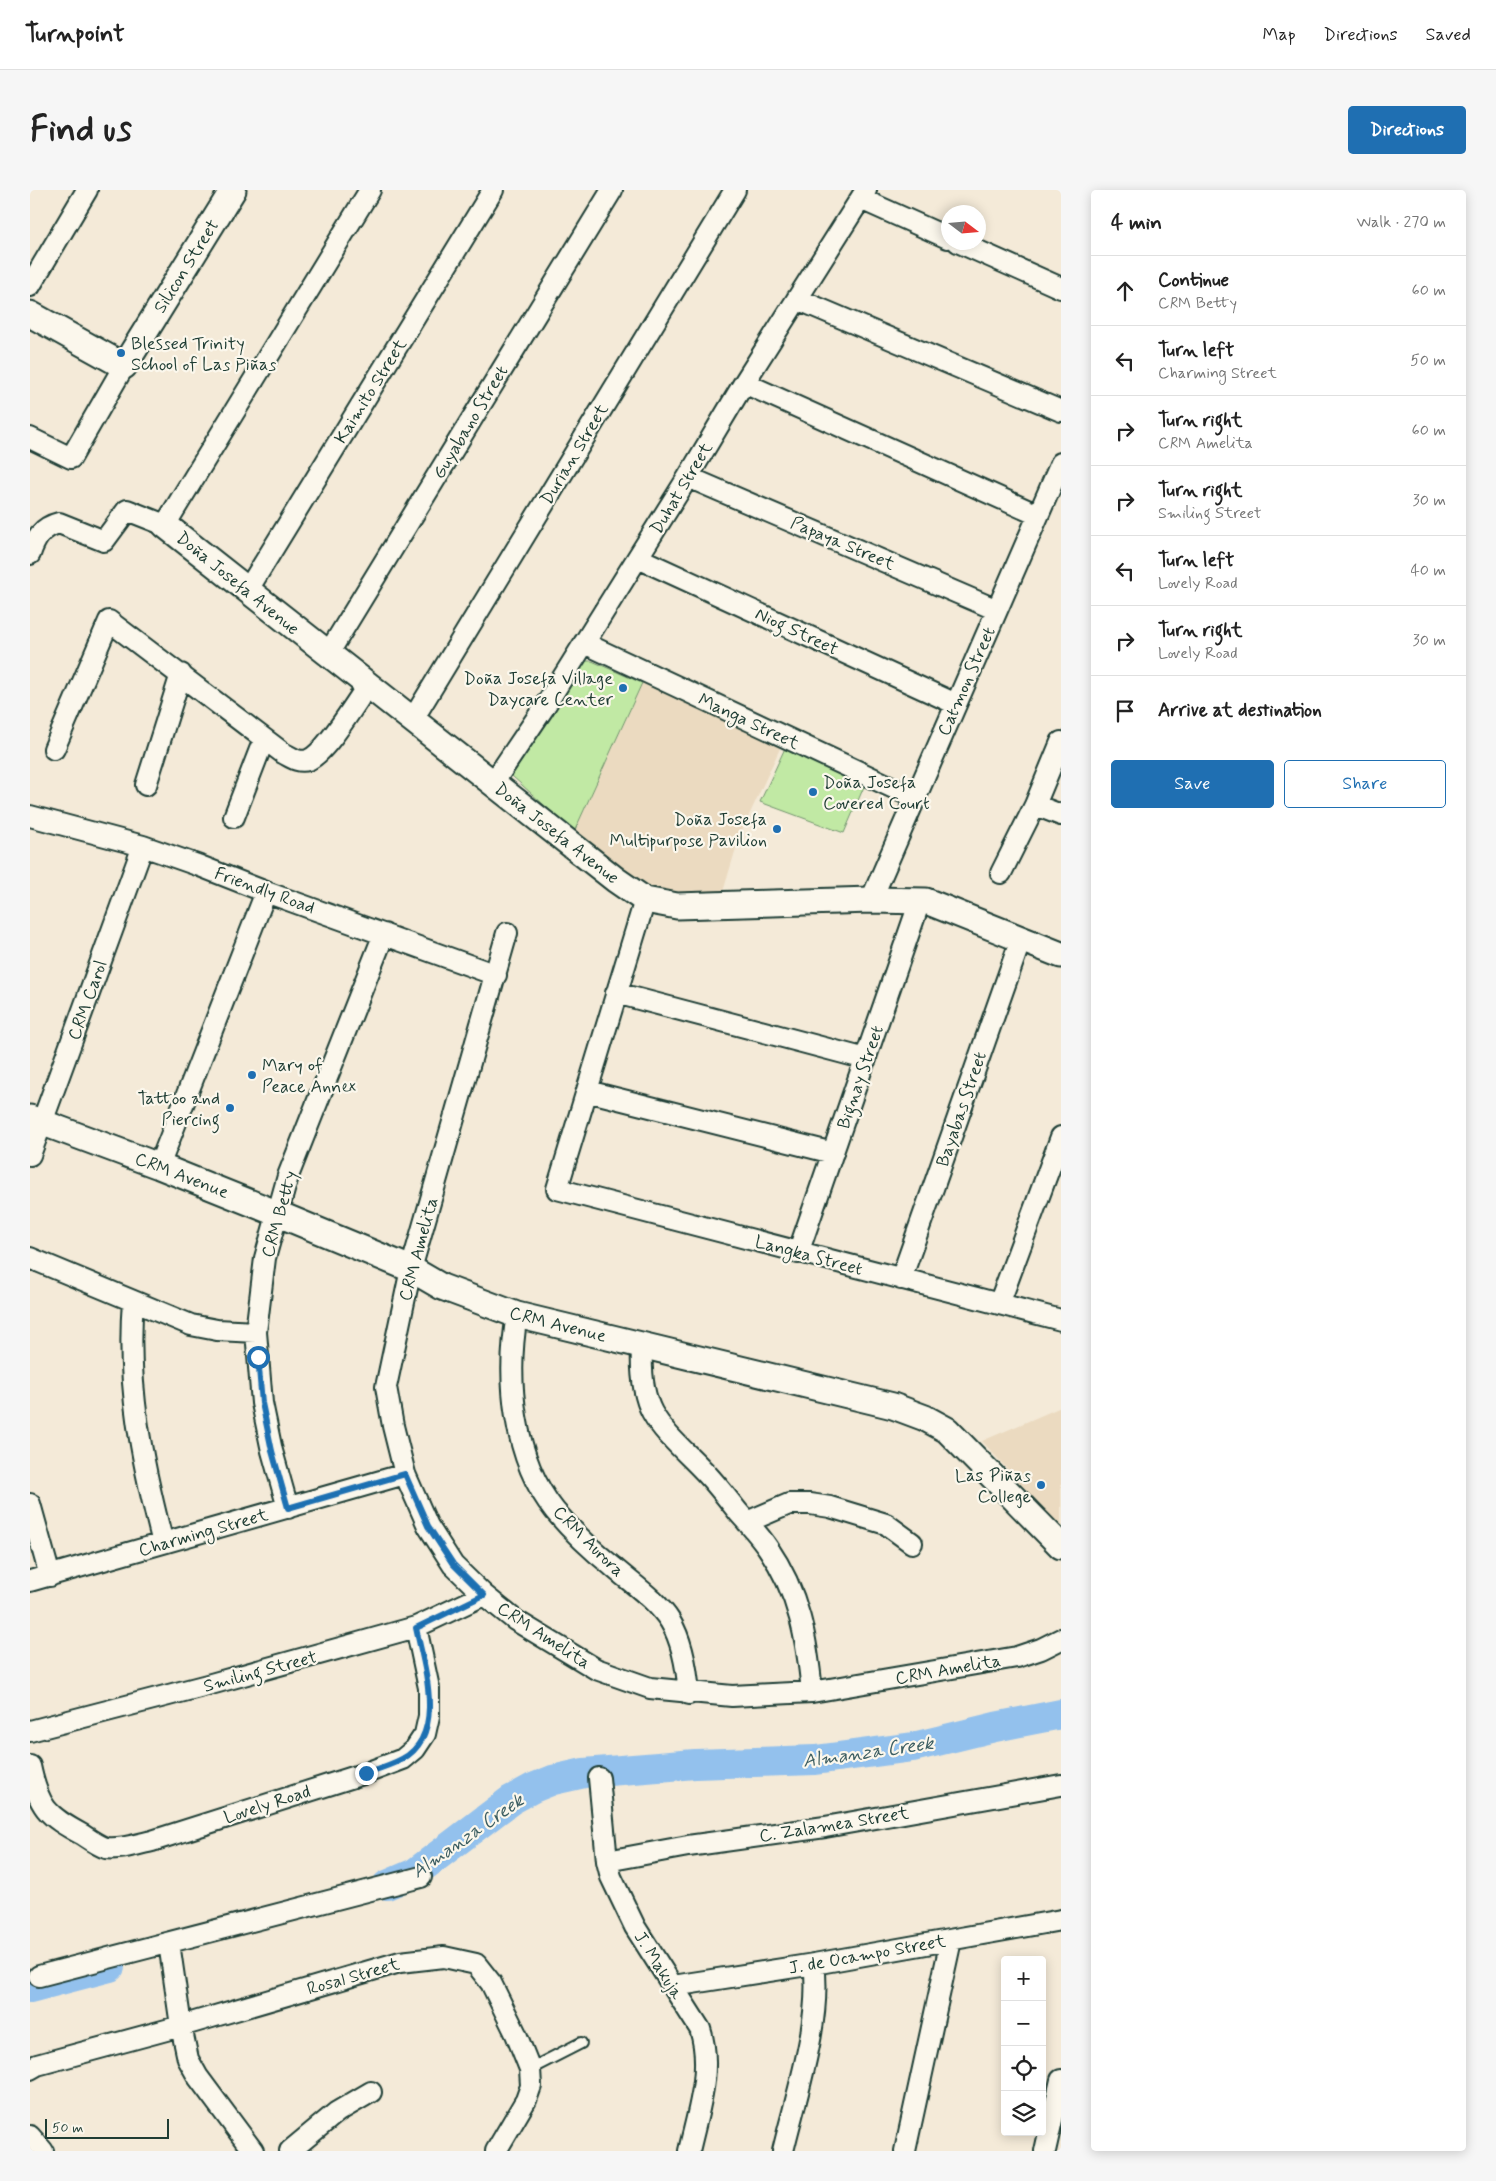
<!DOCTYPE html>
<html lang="en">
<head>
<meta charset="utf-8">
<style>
	:root { --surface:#fff; --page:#f6f6f6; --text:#222; --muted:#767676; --line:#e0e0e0; --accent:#1f6fb2 }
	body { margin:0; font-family:Mynerve,sans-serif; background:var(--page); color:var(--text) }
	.controls { position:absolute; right:15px; bottom:15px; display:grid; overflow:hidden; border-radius:5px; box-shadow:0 2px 12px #0003 }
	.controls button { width:45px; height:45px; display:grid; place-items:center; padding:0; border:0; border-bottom:1px solid var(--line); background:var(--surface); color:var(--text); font:25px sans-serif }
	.compass { position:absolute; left:911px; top:15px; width:45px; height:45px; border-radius:50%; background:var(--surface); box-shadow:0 2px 12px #0003; rotate:106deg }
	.scale { position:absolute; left:15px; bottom:12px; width:124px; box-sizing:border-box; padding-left:5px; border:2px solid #1f3d34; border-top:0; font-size:14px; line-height:18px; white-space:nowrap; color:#1f3d34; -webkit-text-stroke:4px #fbf7ec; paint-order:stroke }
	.stop { position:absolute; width:15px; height:15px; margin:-11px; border:4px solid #1f6fb2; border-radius:50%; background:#fff }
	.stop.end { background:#1f6fb2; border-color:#fff; box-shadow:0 1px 5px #0008 }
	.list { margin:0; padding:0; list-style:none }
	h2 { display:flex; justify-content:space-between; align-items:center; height:65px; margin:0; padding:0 20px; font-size:21px }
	h2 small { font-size:16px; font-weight:400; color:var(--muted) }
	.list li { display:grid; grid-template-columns:32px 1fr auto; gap:15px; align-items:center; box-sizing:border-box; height:70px; padding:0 20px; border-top:1px solid var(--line) }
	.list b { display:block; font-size:19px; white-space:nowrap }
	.list p { margin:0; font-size:16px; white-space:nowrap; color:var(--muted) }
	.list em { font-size:16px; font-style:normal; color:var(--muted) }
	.actions { display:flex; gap:10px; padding:15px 20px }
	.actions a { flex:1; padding:11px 0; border:1px solid var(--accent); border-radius:5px; text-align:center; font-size:18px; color:var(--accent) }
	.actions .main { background:var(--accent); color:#fff }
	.icon { flex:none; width:28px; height:28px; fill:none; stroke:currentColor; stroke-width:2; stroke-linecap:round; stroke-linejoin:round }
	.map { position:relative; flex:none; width:1031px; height:1961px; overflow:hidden; border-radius:5px }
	header { display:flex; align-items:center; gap:30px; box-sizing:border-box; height:70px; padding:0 25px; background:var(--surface); border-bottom:1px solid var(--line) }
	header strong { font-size:24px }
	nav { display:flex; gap:28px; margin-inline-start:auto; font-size:18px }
	.intro { display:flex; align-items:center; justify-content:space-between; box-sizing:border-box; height:120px; padding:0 30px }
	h1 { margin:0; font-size:35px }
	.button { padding:12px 22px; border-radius:5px; background:var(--accent); color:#fff; font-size:18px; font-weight:700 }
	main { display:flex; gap:30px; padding:0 30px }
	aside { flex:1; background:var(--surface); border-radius:5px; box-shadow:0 2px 12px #0003 }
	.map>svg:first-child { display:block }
	.built { fill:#ebdac0 }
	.green { fill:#c1e9a4; stroke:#70936c }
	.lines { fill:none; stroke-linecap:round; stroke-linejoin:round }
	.river { stroke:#93c1ed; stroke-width:30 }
	.service-casing { stroke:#1f3d34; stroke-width:14 }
	.minor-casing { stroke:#1f3d34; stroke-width:24 }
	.tertiary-casing { stroke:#1f3d34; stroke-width:29 }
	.service { stroke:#fbf7ec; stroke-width:10 }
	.minor { stroke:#fbf7ec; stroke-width:20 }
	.tertiary { stroke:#fbf7ec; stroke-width:25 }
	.route { stroke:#1f6fb2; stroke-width:6 }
	.poi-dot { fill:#1f6fb2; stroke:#fbf7ec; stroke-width:2 }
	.labels { text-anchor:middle; stroke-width:4.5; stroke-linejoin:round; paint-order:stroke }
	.street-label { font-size:18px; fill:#1f3d34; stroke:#fbf7ec }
	.poi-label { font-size:18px; fill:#1f3d34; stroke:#fbf7ec; text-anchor:end }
	.water-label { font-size:19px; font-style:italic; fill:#3c5e62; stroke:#fbf7ec }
</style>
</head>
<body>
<header>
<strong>Turnpoint</strong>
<nav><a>Map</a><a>Directions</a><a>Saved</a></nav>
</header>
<div class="intro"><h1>Find us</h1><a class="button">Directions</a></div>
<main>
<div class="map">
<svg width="1031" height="1961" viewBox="0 0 1031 1961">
	<rect width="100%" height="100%" fill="#f4ead8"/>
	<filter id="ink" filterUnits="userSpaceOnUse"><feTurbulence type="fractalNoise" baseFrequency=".02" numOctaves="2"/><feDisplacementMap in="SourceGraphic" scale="10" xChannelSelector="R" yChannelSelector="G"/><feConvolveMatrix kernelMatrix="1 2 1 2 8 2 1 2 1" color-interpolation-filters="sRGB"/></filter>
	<g filter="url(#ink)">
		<path class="built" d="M 612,493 L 752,554 L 710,645 L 692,705 L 627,706 L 544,642 Z
			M 1031,1217 L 1031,1339 L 952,1251 Z"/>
		<path class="green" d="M 554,471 L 562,471 L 612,493 L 544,642 L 482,586 Z
			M 756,556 L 836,592 L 814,643 L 730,612 Z"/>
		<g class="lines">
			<path class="river" d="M 357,1695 L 385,1683 L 481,1610 L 503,1598 L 523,1590 L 554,1583 L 665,1574 L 785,1570 L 883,1557 L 965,1537 L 1031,1524
				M 0,1798 L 80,1777"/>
			<defs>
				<path id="service" d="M 500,1879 L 551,1853"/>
				<path id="minor" d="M 831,9 L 918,48
					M 928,52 L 1031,98
					M 0,96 L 57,0
					M 767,109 L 1031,221
					M 714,193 L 1008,325
					M 0,248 L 41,268 L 94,176
					M 658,287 L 967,420
					M 0,364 C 5,349 12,337 29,333 L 74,351 L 97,320 L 135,335 L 340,0
					M 608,368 L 926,514
					M 217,401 L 463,0
					M 554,453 L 885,608
					M 298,464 L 582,0
					M 383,529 L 705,0
					M 24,559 L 79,431 L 253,563 C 261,567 268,573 278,570 C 295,564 326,512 338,495
					M 463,593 L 513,519 L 658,287 L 714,193 L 836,0
					M 116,595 L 151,484
					M 1005,615 L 1031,625
					M 0,626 L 113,656 L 170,676 L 236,702 L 466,785
					M 204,627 L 234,549
					M 971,683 L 1005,615 L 1031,552
					M 615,710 L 527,999 L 1031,1130
					M 841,710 L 1031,273
					M 477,743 L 381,1079 L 356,1197 L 363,1236 L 375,1284 L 398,1336 L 423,1375 L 454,1405 L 485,1430 L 566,1479 L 620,1498 L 702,1506 L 782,1502 L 987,1467 L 1011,1459 L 1031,1449
					M 586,803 L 836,869
					M 557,901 L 803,963
					M 0,965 L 113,656
					M 129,976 L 236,702
					M 768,1063 L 890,711
					M 0,1068 L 161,1135 L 187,1140 L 226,1142
					M 871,1089 L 991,749
					M 103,1111 C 96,1195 112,1272 133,1353
					M 969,1114 L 1031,947
					M 487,1125 C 476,1188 483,1269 525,1321 C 542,1341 562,1360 582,1376 C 601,1393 626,1409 640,1431 C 653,1452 657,1479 659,1504
					M 612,1156 C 611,1177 612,1203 622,1222 C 634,1244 656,1262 672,1279 C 686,1293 697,1308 709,1323 C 719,1334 730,1346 738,1358 C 769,1403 777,1449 782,1502
					M 0,1314 L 20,1386
					M 258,1318 L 242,1261 L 232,1213 L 226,1142 L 235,1068 L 258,986 L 354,744
					M 717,1332 L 759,1314 L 780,1314 L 800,1317 L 856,1334 L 882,1353
					M 0,1391 L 375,1284
					M 0,1541 L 181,1494 L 386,1437 L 454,1405
					M 0,1576 C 9,1618 16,1625 53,1645 C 59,1649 69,1656 76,1658 C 91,1660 108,1654 122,1651 L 336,1583 L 373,1569 L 385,1559 L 395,1544 L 399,1526 L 399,1498 L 386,1437
					M 569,1588 L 577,1671 L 581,1687 L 605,1737 L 670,1839 C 683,1879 668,1921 659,1961
					M 577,1671 L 658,1656 L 795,1637 L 1031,1595
					M 139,1753 L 151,1836 L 158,1869 L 168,1887 L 223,1961
					M 9,1786 L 391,1687
					M 643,1796 L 784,1774 L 1031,1730
					M 0,1879 L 7,1875 L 151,1836 L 370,1772 L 414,1767 L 446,1774 L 461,1793 L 486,1844 L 500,1879 L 501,1896 L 496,1910 L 466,1961
					M 0,1946 L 13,1961
					M 260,1961 L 307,1922 L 341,1902
					M 753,1961 C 766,1906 792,1830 784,1774
					M 875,1961 L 921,1750
					M 1015,1961 L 1031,1890"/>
				<path id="tertiary" d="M 0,124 L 94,176 L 203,0
					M 135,335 L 586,690 L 615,710 L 647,716 L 841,710 L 896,711 L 1031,765
					M 0,928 L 129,976 L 246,1023 L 381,1079 L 412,1097 L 487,1125 L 863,1216 L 895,1228 L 917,1240 L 1031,1356"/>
			</defs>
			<use href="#service" class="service-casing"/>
			<use href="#minor" class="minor-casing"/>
			<use href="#tertiary" class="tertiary-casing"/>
			<use href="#service" class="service"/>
			<use href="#minor" class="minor"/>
			<use href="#tertiary" class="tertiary"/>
		</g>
	</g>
	<g class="lines" filter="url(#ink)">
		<path class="route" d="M 228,1167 L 232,1213 L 242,1261 L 258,1318 L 375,1284 L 398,1336 L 423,1374 L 454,1405 L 386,1438 C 394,1476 417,1545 372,1569 C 361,1575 348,1579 336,1583"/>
	</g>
	<g class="poi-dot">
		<circle cx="91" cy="163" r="5"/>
		<circle cx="593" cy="498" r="5"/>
		<circle cx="783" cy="602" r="5"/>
		<circle cx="747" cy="639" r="5"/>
		<circle cx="222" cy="885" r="5"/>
		<circle cx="200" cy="918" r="5"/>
		<circle cx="1011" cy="1295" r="5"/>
	</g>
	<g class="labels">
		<g class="street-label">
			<text transform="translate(156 76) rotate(-58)" y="6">Silicon Street</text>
			<text transform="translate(340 201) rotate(-58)" y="6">Kaimito Street</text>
			<text transform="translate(440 232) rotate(-59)" y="6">Guyabano Street</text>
			<text transform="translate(544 264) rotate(-59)" y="6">Durian Street</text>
			<text transform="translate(651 298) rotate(-59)" y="6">Duhat Street</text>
			<text transform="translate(813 353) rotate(23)" y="6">Papaya Street</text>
			<text transform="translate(208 393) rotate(39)" y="6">Doña Josefa Avenue</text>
			<text transform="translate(767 441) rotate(25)" y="6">Niog Street</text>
			<text transform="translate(936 491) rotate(-66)" y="6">Catmon Street</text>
			<text transform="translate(719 531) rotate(25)" y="6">Manga Street</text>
			<text transform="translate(527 643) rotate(38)" y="6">Doña Josefa Avenue</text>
			<text transform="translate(235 700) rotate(20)" y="6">Friendly Road</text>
			<text transform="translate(57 810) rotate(-70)" y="6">CRM Carol</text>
			<text transform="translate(830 887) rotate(-71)" y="6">Bignay Street</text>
			<text transform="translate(931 919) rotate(-71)" y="6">Bayabas Street</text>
			<text transform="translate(152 985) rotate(21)" y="6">CRM Avenue</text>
			<text transform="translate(249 1024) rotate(-74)" y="6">CRM Betty</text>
			<text transform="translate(388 1059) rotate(-75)" y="6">CRM Amelita</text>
			<text transform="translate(779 1065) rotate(15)" y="6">Langka Street</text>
			<text transform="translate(528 1134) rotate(14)" y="6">CRM Avenue</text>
			<text transform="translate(173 1342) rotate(-16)" y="6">Charming Street</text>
			<text transform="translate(559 1351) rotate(45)" y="6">CRM Aurora</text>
			<text transform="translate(514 1445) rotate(33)" y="6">CRM Amelita</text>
			<text transform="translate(918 1479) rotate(-10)" y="6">CRM Amelita</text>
			<text transform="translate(230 1481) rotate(-15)" y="6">Smiling Street</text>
			<text transform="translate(237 1614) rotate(-18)" y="6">Lovely Road</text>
			<text transform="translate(804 1634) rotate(-9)" y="6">C. Zalamea Street</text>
			<text transform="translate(837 1764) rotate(-10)" y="6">J. de Ocampo Street</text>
			<text transform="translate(629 1775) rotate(58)" y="6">J. Makuja</text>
			<text transform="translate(323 1786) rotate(-16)" y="6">Rosal Street</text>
		</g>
		<g class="poi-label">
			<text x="101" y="159" text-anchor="start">Blessed Trinity<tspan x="101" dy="21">School of Las Piñas</tspan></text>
			<text x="583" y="494">Doña Josefa Village<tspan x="583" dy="21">Daycare Center</tspan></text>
			<text x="793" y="598" text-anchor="start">Doña Josefa<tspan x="793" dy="21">Covered Court</tspan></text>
			<text x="737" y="635">Doña Josefa<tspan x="737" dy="21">Multipurpose Pavilion</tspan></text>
			<text x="232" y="881" text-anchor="start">Mary of<tspan x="232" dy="21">Peace Annex</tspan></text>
			<text x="190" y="914">Tattoo and<tspan x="190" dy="21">Piercing</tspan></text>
			<text x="1001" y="1291">Las Piñas<tspan x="1001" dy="21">College</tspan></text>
		</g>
		<g class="water-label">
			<text transform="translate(838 1561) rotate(-8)" y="7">Almanza Creek</text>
			<text transform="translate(437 1645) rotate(-35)" y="7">Almanza Creek</text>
		</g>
	</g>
</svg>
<div class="controls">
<button>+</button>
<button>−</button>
<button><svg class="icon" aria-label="locate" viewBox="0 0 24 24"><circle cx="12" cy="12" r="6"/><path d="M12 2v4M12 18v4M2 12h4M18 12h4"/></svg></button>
<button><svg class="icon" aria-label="layers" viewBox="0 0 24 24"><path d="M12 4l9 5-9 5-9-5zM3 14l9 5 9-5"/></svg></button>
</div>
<svg class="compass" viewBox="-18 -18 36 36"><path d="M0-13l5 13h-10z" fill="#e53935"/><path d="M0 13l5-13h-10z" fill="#767676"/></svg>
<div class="scale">50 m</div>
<div class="stop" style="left:228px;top:1167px"></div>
<div class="stop end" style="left:336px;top:1583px"></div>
</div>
<aside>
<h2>4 min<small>Walk · 270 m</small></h2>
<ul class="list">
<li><svg class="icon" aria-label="ahead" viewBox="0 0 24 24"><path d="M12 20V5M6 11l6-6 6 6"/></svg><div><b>Continue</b><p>CRM Betty</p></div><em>60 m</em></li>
<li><svg class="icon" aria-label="left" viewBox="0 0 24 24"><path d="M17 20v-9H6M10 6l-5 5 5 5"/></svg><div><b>Turn left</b><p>Charming Street</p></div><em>50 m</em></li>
<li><svg class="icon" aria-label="right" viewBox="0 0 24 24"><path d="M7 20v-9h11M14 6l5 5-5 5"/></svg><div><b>Turn right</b><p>CRM Amelita</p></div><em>60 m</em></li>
<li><svg class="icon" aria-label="right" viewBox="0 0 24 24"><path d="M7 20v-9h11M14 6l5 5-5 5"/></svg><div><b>Turn right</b><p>Smiling Street</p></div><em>30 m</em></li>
<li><svg class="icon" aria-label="left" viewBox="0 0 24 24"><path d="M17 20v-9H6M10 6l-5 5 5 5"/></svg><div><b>Turn left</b><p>Lovely Road</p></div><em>40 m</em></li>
<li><svg class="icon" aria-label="right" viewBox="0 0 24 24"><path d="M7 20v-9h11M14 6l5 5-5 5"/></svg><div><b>Turn right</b><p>Lovely Road</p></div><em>30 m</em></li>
<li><svg class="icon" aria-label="arrive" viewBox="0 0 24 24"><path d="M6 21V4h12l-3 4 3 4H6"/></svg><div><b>Arrive at destination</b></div></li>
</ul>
<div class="actions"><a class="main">Save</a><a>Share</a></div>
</aside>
</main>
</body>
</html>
